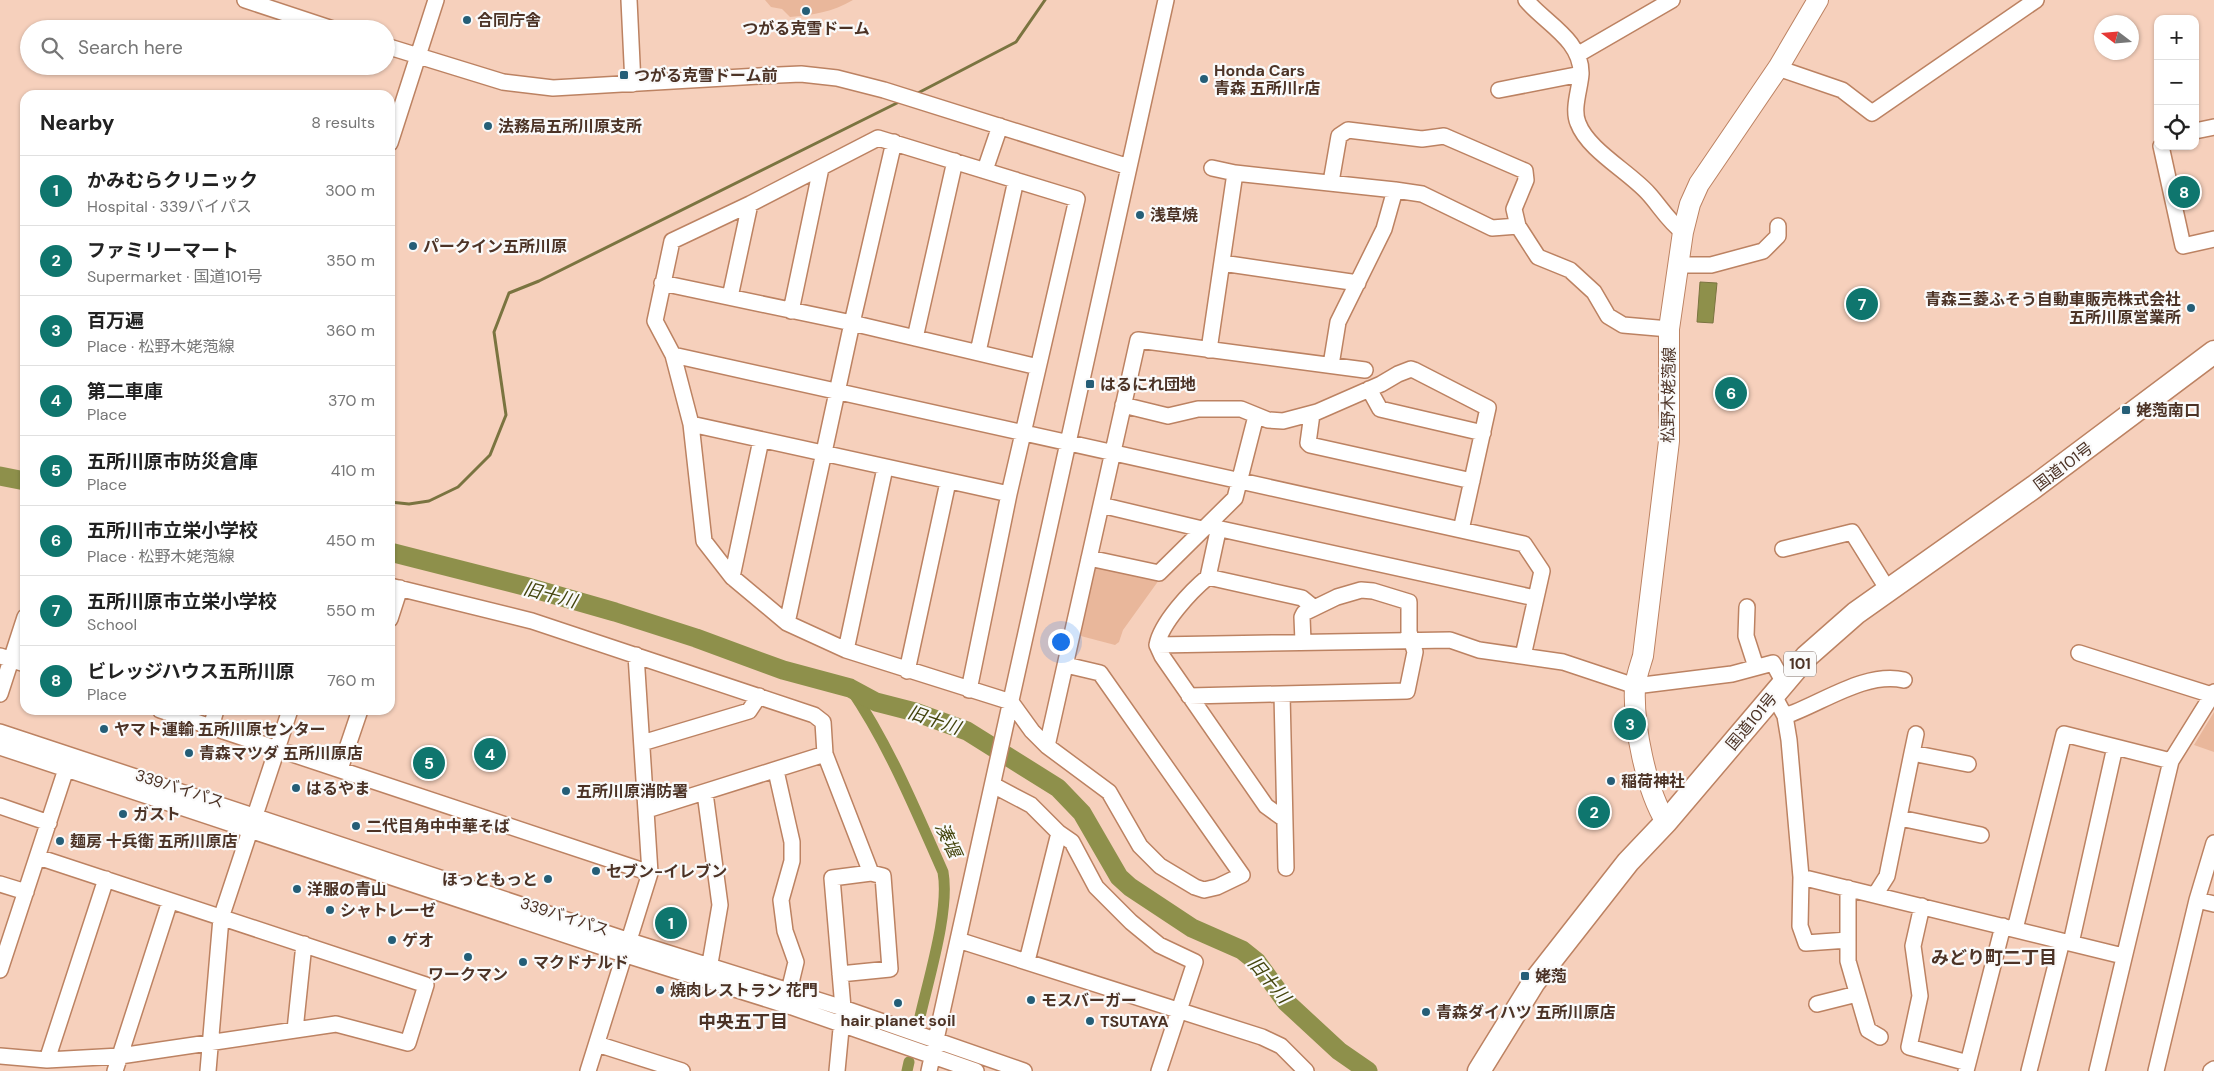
<!DOCTYPE html>
<html lang="en">
<head>
<meta charset="utf-8">
<style>
	:root { --surface:#fff; --page:#f2f2f2; --text:#222; --muted:#767676; --line:#e0e0e0; --accent:#0f766e }
	body { margin:0; font-family:"DM Sans","Noto Sans JP",sans-serif; background:var(--page); color:var(--text) }
	.controls { position:absolute; right:15px; top:15px; display:grid; overflow:hidden; border-radius:10px; box-shadow:0 1px 4px #0004 }
	.controls button { width:45px; height:45px; display:grid; place-items:center; padding:0; border:0; border-bottom:1px solid var(--line); background:var(--surface); color:var(--text); font:25px sans-serif }
	.compass { position:absolute; left:2094px; top:15px; width:45px; height:45px; border-radius:50%; background:var(--surface); box-shadow:0 1px 4px #0004; rotate:286deg }
	.you { position:absolute; left:1060px; top:641px; width:18px; height:18px; margin:-12px; border:4px solid #fff; border-radius:50%; background:#1a73e8; box-shadow:0 0 0 8px #1a73e833 }
	.badge { display:grid; place-items:center; width:32px; height:32px; border-radius:50%; background:var(--accent); color:#fff; font-size:16px; font-weight:700 }
	.pin { position:absolute; translate:-50% -50%; border:2px solid #fff; box-shadow:0 1px 5px #0006 }
	.list { margin:0; padding:0; list-style:none }
	h2 { display:flex; justify-content:space-between; align-items:center; height:65px; margin:0; padding:0 20px; font-size:21px }
	h2 small { font-size:16px; font-weight:400; color:var(--muted) }
	.list li { display:grid; grid-template-columns:32px 1fr auto; gap:15px; align-items:center; box-sizing:border-box; height:70px; padding:0 20px; border-top:1px solid var(--line) }
	.list b { display:block; font-size:19px; white-space:nowrap }
	.list p { margin:0; font-size:16px; white-space:nowrap; color:var(--muted) }
	.list em { font-size:16px; font-style:normal; color:var(--muted) }
	.icon { flex:none; width:28px; height:28px; fill:none; stroke:currentColor; stroke-width:2; stroke-linecap:round; stroke-linejoin:round }
	.map { position:relative; flex:none; width:2214px; height:1071px; overflow:hidden }
	.search { position:absolute; background:var(--surface); box-shadow:0 1px 4px #0004; left:20px; top:20px; width:375px; height:55px; display:flex; align-items:center; gap:12px; box-sizing:border-box; padding:0 18px; border-radius:28px; color:var(--muted); font-size:19px }
	.panel { position:absolute; background:var(--surface); box-shadow:0 1px 4px #0004; left:20px; top:90px; width:375px; height:625px; border-radius:15px }
	.map>svg:first-child { display:block }
	.green { fill:#e9b79b }
	.water { fill:#8e904b; stroke:#7a7440 }
	.lines { fill:none; stroke-linecap:round; stroke-linejoin:round }
	.stream { stroke:#7a7440; stroke-width:3 }
	.canal { stroke:#8e904b; stroke-width:11 }
	.river { stroke:#8e904b; stroke-width:19 }
	.minor-casing { stroke:#bc8262; stroke-width:18 }
	.major-casing { stroke:#bc8262; stroke-width:22 }
	.highway-casing { stroke:#bc8262; stroke-width:25 }
	.minor { stroke:#fff; stroke-width:15 }
	.major { stroke:#fff; stroke-width:20 }
	.highway { stroke:#fff; stroke-width:22 }
	.poi-dot { fill:#255e77; stroke:#fafafa; stroke-width:2 }
	.labels { text-anchor:middle; stroke-width:4.5; stroke-linejoin:round; paint-order:stroke }
	.shield { fill:#fafafa; stroke:#806f66; stroke-width:1 }
	.shield-label { font-size:15px; font-weight:bold; fill:#4c3326 }
	.poi-label { font-size:16px; font-weight:bold; fill:#4c3326; stroke:#fafafa; text-anchor:start }
	.street-label { font-size:16px; fill:#4c3326; stroke:#fafafa }
	.water-label { font-size:18px; font-style:italic; fill:#44450e; stroke:#fafafa }
	.neighbourhood-label { font-size:18px; font-weight:bold; fill:#4c3326; stroke:#fafafa }
</style>
</head>
<body>
<div class="map">
<svg width="2214" height="1071" viewBox="0 0 2214 1071">
	<rect width="100%" height="100%" fill="#f6d0bc"/>
	<path class="green" d="M 765,0 L 853,0 C 833,12 812,15 790,17 L 782,9 L 771,7 Z
		M 1097,567 L 1159,580 L 1123,630 L 1119,642 L 1115,645 L 1077,635 L 1093,569 Z
		M 2214,712 L 2214,752 L 2194,745 Z"/>
	<path class="water" d="M 1700,282 L 1717,283 L 1713,323 L 1697,322 Z"/>
	<g class="lines">
		<path class="stream" d="M 916,94 L 1016,42 L 1045,0
			M 390,502 L 409,504 L 429,501 L 458,487 L 490,455 L 506,415 L 494,332 L 509,293 L 539,281 L 901,101"/>
		<path class="canal" d="M 850,688 C 889,745 915,809 943,872 C 950,911 928,980 919,1021
			M 907,1071 L 909,1062"/>
		<path class="river" d="M 0,476 L 25,481
			M 390,552 L 524,586 L 615,612 L 696,638 L 783,670 L 850,688 L 876,702 L 915,712 L 967,731 L 1058,788 L 1082,813 L 1119,877 L 1130,887 L 1192,928 L 1242,950 L 1257,962 L 1286,1002 L 1339,1051 L 1368,1071"/>
		<defs>
			<path id="minor" d="M 245,0 L 333,29
				M 629,0 L 633,84
				M 1526,0 C 1545,23 1582,40 1581,74 C 1580,89 1572,109 1578,123 C 1588,150 1628,171 1648,193 C 1660,206 1668,221 1683,232
				M 386,46 L 503,82 L 553,88 L 759,76 L 801,74 L 837,78 L 884,90 L 1129,167
				M 1577,55 L 1672,0
				M 1778,68 L 1842,90 L 1872,113 L 2036,0
				M 1499,90 L 1581,74
				M 2195,131 L 2214,127
				M 390,143 L 436,0
				M 2161,146 L 2183,246 L 2214,239
				M 1212,168 L 1235,173
				M 985,170 L 1000,126
				M 1331,182 L 1339,136 L 1348,130 L 1422,139 L 1444,136 L 1525,171 L 1526,180 L 1514,209 L 1518,226
				M 1395,190 L 1422,194 L 1492,228 L 1518,226 L 1538,257 L 1570,270 L 1594,292 L 1608,316 L 1623,325 L 1669,329
				M 1222,263 L 1358,283
				M 1678,265 L 1711,265 L 1763,251 L 1778,236 L 1778,226
				M 662,283 L 852,323 L 1038,367
				M 730,297 L 750,204
				M 791,311 L 821,168
				M 915,338 L 955,161
				M 1209,350 L 1235,173 L 1395,190 L 1384,229 L 1338,322 L 1331,365
				M 978,352 L 1016,180
				M 673,355 L 1524,544 L 1542,571 L 1523,656
				M 1369,389 L 1380,409 L 1483,433
				M 1123,405 L 1168,416 L 1198,409 L 1241,409 L 1268,420 L 1283,421 L 1317,412 L 1381,384 L 1398,374 L 1411,369 L 1414,370 L 1488,408 L 1461,530
				M 1312,414 L 1308,443 L 1310,445 L 1472,481
				M 691,424 L 1009,494
				M 1101,505 L 1202,529
				M 1783,549 L 1852,532 L 1888,590
				M 1089,558 L 1159,573 L 1235,498 L 1256,416
				M 732,577 L 761,440
				M 1208,577 L 1218,531 L 1221,529 L 1535,598
				M 390,586 L 532,621 L 814,715 L 823,722 L 825,754 L 871,873
				M 1747,607 L 1746,636 L 1756,667
				M 390,619 L 400,588
				M 787,623 L 852,323 L 894,142
				M 1157,645 L 1450,640 L 1479,650 L 1563,662 L 1635,686 L 1732,674 L 1773,663 L 1784,683
				M 846,650 L 885,468
				M 2079,653 L 2212,695
				M 0,656 L 25,664
				M 907,671 L 948,482
				M 969,690 L 1009,494 L 1077,199 L 878,138 L 750,204 L 672,241 L 655,321 L 673,355 L 691,424 L 704,541 L 732,577 L 787,623 L 846,650 L 1011,702 L 1032,731 L 1047,746 L 1109,792 L 1140,846 L 1160,866 L 1195,887 L 1204,890 L 1217,887 L 1242,875 L 1100,673 L 1066,665
				M 0,694 L 25,617
				M 1282,694 L 1286,868
				M 1773,694 L 1785,716 L 1789,740 L 1801,877 L 2123,956
				M 1189,696 L 1407,691 L 1415,652 L 1409,632 L 1409,602 L 1373,591 L 1361,590 L 1337,597 L 1304,613 L 1302,617 L 1303,642
				M 160,710 L 650,873
				M 1785,716 C 1821,704 1865,671 1904,680
				M 211,727 L 216,710
				M 0,732 L 630,941 L 843,1008 L 1024,1071
				M 642,743 L 749,711 L 759,696
				M 1047,746 L 1138,340 L 1365,370
				M 0,747 L 626,955 L 792,1007 L 976,1071
				M 1912,753 L 1916,734
				M 340,769 L 360,710
				M 776,771 L 792,842 L 792,861 L 781,900 L 785,931 L 796,962 L 789,991
				M 993,785 L 1031,805 L 1059,833
				M 705,793 L 720,905 L 708,975
				M 0,806 L 49,823
				M 647,810 L 825,754
				M 1900,818 L 1981,835
				M 1284,819 L 1266,806 L 1162,656 L 1157,645 C 1161,623 1191,591 1208,577 L 1302,598 L 1313,607
				M 1801,877 L 1800,926 L 1806,943 L 1848,940
				M 0,884 L 26,892
				M 1848,888 L 1848,961 L 1868,1030 L 1880,1037
				M 1875,895 L 1887,876 L 1912,753 L 1968,764
				M 2197,900 L 2214,904
				M 1922,906 L 1913,946 L 1920,996 L 1909,1047 L 1968,1063
				M 2015,929 L 2064,734 L 2171,761
				M 958,940 L 1262,1037 L 1281,1046 L 1306,1071
				M 2071,943 L 2115,747
				M 1027,961 L 1059,833 L 1072,842 L 1096,887 L 1131,922 L 1159,945 L 1195,962 L 1159,1071
				M 0,970 L 69,760
				M 1817,1004 L 1857,994
				M 295,1030 L 304,944
				M 597,1044 L 682,1071
				M 0,1056 L 47,1060 L 120,1056 L 336,1024 L 408,1043 L 426,985 L 38,857
				M 47,1060 L 106,879
				M 115,1071 L 170,901
				M 208,1071 L 221,918 L 290,710
				M 588,1071 L 650,873 L 636,655
				M 837,1071 L 843,1008 L 832,878 L 871,873 L 883,876 L 890,969 L 840,974
				M 929,1071 L 1166,0
				M 1966,1071 L 2003,926
				M 2029,1071 L 2062,941
				M 2097,1071 L 2171,761 L 2214,692
				M 2156,1071 L 2197,900 L 2214,843
				M 2211,1071 L 2214,1069"/>
			<path id="major" d="M 1666,822 C 1646,790 1633,725 1635,687 C 1636,677 1640,666 1643,656 L 1669,441 L 1669,329 L 1683,232 L 1690,204 L 1699,184 L 1778,68 L 1818,0"/>
			<path id="highway" d="M 1479,1071 L 1534,982 L 1628,862 L 1666,822 L 1806,657 L 1856,613 L 2034,487 L 2214,352"/>
		</defs>
		<use href="#minor" class="minor-casing"/>
		<use href="#major" class="major-casing"/>
		<use href="#highway" class="highway-casing"/>
		<use href="#minor" class="minor"/>
		<use href="#major" class="major"/>
		<use href="#highway" class="highway"/>
	</g>
	<g class="poi-dot">
		<circle cx="806" cy="11" r="5"/>
		<circle cx="467" cy="20" r="5"/>
		<rect x="619" y="70" width="10" height="10" rx="2.5"/>
		<circle cx="1204" cy="79" r="5"/>
		<circle cx="488" cy="126" r="5"/>
		<circle cx="1140" cy="215" r="5"/>
		<circle cx="413" cy="246" r="5"/>
		<circle cx="2191" cy="308" r="5"/>
		<rect x="1085" y="379" width="10" height="10" rx="2.5"/>
		<rect x="2121" y="405" width="10" height="10" rx="2.5"/>
		<circle cx="104" cy="729" r="5"/>
		<circle cx="189" cy="753" r="5"/>
		<circle cx="1611" cy="781" r="5"/>
		<circle cx="296" cy="788" r="5"/>
		<circle cx="566" cy="791" r="5"/>
		<circle cx="123" cy="814" r="5"/>
		<circle cx="356" cy="826" r="5"/>
		<circle cx="60" cy="841" r="5"/>
		<circle cx="596" cy="871" r="5"/>
		<circle cx="548" cy="879" r="5"/>
		<circle cx="297" cy="889" r="5"/>
		<circle cx="330" cy="910" r="5"/>
		<circle cx="392" cy="940" r="5"/>
		<circle cx="468" cy="957" r="5"/>
		<circle cx="523" cy="962" r="5"/>
		<rect x="1520" y="971" width="10" height="10" rx="2.5"/>
		<circle cx="660" cy="990" r="5"/>
		<circle cx="1031" cy="1000" r="5"/>
		<circle cx="898" cy="1003" r="5"/>
		<circle cx="1426" cy="1012" r="5"/>
		<circle cx="1090" cy="1021" r="5"/>
	</g>
	<g class="labels">
		<rect class="shield" x="1784" y="651.5" width="32" height="25" rx="4"/>
		<g class="shield-label">
			<text x="1800" y="669">101</text>
		</g>
		<g class="poi-label">
			<text x="477" y="26">合同庁舎</text>
			<text x="806" y="34" text-anchor="middle">つがる克雪ドーム</text>
			<text x="1214" y="76">Honda Cars<tspan x="1214" dy="18">青森 五所川r店</tspan></text>
			<text x="634" y="81">つがる克雪ドーム前</text>
			<text x="498" y="132">法務局五所川原支所</text>
			<text x="1150" y="221">浅草焼</text>
			<text x="423" y="252">パークイン五所川原</text>
			<text x="2181" y="305" text-anchor="end">青森三菱ふそう自動車販売株式会社<tspan x="2181" dy="18">五所川原営業所</tspan></text>
			<text x="1100" y="390">はるにれ団地</text>
			<text x="2136" y="416">姥萢南口</text>
			<text x="114" y="735">ヤマト運輸 五所川原センター</text>
			<text x="199" y="759">青森マツダ 五所川原店</text>
			<text x="1621" y="787">稲荷神社</text>
			<text x="306" y="794">はるやま</text>
			<text x="576" y="797">五所川原消防署</text>
			<text x="133" y="820">ガスト</text>
			<text x="366" y="832">二代目角中中華そば</text>
			<text x="70" y="847">麺房 十兵衛 五所川原店</text>
			<text x="606" y="877">セブン-イレブン</text>
			<text x="538" y="885" text-anchor="end">ほっともっと</text>
			<text x="307" y="895">洋服の青山</text>
			<text x="340" y="916">シャトレーゼ</text>
			<text x="402" y="946">ゲオ</text>
			<text x="533" y="968">マクドナルド</text>
			<text x="468" y="980" text-anchor="middle">ワークマン</text>
			<text x="1535" y="982">姥萢</text>
			<text x="670" y="996">焼肉レストラン 花門</text>
			<text x="1041" y="1006">モスバーガー</text>
			<text x="1436" y="1018">青森ダイハツ 五所川原店</text>
			<text x="898" y="1026" text-anchor="middle">hair planet soil</text>
			<text x="1100" y="1027">TSUTAYA</text>
		</g>
		<g class="street-label">
			<text transform="translate(1668 395) rotate(-89)" y="6">松野木姥萢線</text>
			<text transform="translate(2063 466) rotate(-37)" y="6">国道101号</text>
			<text transform="translate(1751 721) rotate(-50)" y="6">国道101号</text>
			<text transform="translate(180 788) rotate(18)" y="6">339バイパス</text>
			<text transform="translate(565 916) rotate(18)" y="6">339バイパス</text>
		</g>
		<g class="water-label">
			<text transform="translate(550 595) rotate(15)" y="6">旧十川</text>
			<text transform="translate(934 720) rotate(19)" y="6">旧十川</text>
			<text transform="translate(948 840) rotate(65)" y="6">湊堰</text>
			<text transform="translate(1269 980) rotate(50)" y="6">旧十川</text>
		</g>
		<g class="neighbourhood-label">
			<text x="1994" y="964">みどり町二丁目</text>
			<text x="743" y="1028">中央五丁目</text>
		</g>
	</g>
</svg>
<div class="controls">
<button>+</button>
<button>−</button>
<button><svg class="icon" aria-label="locate" viewBox="0 0 24 24"><circle cx="12" cy="12" r="6"/><path d="M12 2v4M12 18v4M2 12h4M18 12h4"/></svg></button>
</div>
<svg class="compass" viewBox="-18 -18 36 36"><path d="M0-13l5 13h-10z" fill="#e53935"/><path d="M0 13l5-13h-10z" fill="#767676"/></svg>
<div class="you"></div>
<div class="pin badge" style="left:671px;top:923px">1</div>
<div class="pin badge" style="left:1594px;top:812px">2</div>
<div class="pin badge" style="left:1630px;top:724px">3</div>
<div class="pin badge" style="left:490px;top:754px">4</div>
<div class="pin badge" style="left:429px;top:763px">5</div>
<div class="pin badge" style="left:1731px;top:393px">6</div>
<div class="pin badge" style="left:1862px;top:304px">7</div>
<div class="pin badge" style="left:2184px;top:192px">8</div>
<div class="search"><svg class="icon" aria-label="search" viewBox="0 0 24 24"><circle cx="10" cy="10" r="6"/><path d="M15 15l6 6"/></svg>Search here</div>
<section class="panel">
<h2>Nearby<small>8 results</small></h2>
<ul class="list">
<li><span class="badge">1</span><div><b>かみむらクリニック</b><p>Hospital · 339バイパス</p></div><em>300 m</em></li>
<li><span class="badge">2</span><div><b>ファミリーマート</b><p>Supermarket · 国道101号</p></div><em>350 m</em></li>
<li><span class="badge">3</span><div><b>百万遍</b><p>Place · 松野木姥萢線</p></div><em>360 m</em></li>
<li><span class="badge">4</span><div><b>第二車庫</b><p>Place</p></div><em>370 m</em></li>
<li><span class="badge">5</span><div><b>五所川原市防災倉庫</b><p>Place</p></div><em>410 m</em></li>
<li><span class="badge">6</span><div><b>五所川市立栄小学校</b><p>Place · 松野木姥萢線</p></div><em>450 m</em></li>
<li><span class="badge">7</span><div><b>五所川原市立栄小学校</b><p>School</p></div><em>550 m</em></li>
<li><span class="badge">8</span><div><b>ビレッジハウス五所川原</b><p>Place</p></div><em>760 m</em></li>
</ul>
</section>
</div>
</body>
</html>
